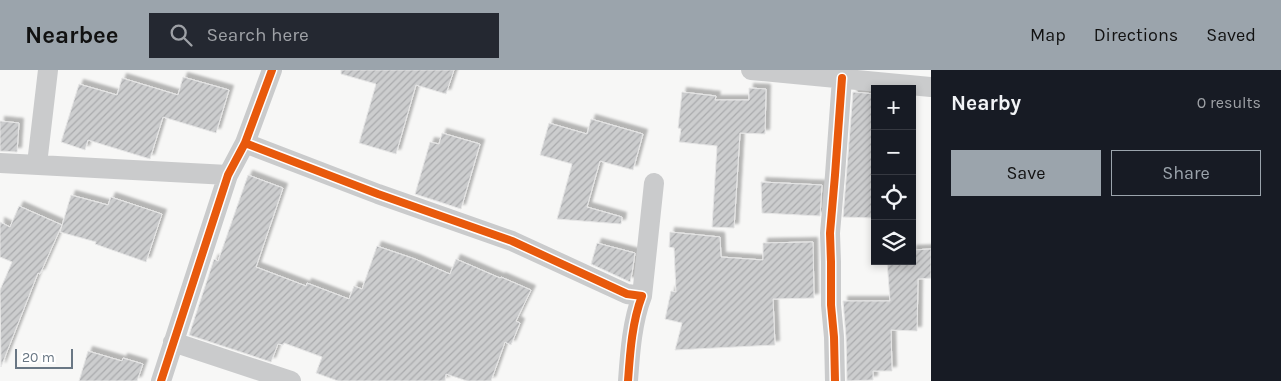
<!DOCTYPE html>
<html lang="en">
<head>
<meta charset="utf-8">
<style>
	:root { --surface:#171b24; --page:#242831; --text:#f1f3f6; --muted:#9ea1a6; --line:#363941; --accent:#9ba4ac }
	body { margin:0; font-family:Karla,sans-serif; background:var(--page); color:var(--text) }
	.controls { position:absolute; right:15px; top:15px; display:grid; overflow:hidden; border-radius:0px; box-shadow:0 2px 8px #0003 }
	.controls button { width:45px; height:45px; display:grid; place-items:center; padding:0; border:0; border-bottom:1px solid var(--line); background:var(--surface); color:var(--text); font:25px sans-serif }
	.scale { position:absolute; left:15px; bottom:12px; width:58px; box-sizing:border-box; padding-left:5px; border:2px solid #697784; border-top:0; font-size:14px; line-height:18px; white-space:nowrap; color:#697784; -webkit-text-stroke:4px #fff; paint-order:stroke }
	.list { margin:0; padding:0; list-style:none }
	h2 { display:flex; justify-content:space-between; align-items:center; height:65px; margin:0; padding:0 20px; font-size:21px }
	h2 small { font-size:16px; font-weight:400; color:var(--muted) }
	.actions { display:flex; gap:10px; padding:15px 20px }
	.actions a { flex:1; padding:11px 0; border:1px solid var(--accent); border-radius:0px; text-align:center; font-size:18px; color:var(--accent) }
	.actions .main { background:var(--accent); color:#111 }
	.icon { flex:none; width:28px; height:28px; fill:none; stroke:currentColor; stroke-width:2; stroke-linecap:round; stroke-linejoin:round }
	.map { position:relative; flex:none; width:931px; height:311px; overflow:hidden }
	header { display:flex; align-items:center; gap:30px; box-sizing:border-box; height:70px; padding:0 25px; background:var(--accent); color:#111 }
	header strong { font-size:24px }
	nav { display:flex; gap:28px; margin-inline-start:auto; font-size:18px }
	.search { width:350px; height:45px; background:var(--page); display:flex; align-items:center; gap:12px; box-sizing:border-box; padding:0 18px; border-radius:0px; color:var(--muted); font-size:19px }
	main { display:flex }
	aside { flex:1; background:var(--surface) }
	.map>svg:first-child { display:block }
	.building { fill:url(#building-hatch); stroke:#e6e6e6; filter:url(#shadow) }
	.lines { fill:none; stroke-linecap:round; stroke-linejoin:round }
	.minor { stroke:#cacbcc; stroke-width:20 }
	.cycleway-casing { stroke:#fff; stroke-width:11 }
	.cycleway { stroke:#e8590c; stroke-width:8 }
</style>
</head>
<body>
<header>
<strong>Nearbee</strong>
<div class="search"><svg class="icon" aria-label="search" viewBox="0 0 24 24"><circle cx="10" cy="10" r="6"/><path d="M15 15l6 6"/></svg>Search here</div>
<nav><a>Map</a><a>Directions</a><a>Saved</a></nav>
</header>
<main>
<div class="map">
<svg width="931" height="311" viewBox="0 0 931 311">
	<defs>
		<pattern id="building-hatch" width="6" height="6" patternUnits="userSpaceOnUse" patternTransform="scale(1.25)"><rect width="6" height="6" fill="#cccdce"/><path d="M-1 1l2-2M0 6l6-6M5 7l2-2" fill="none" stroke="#aaabad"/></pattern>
		<filter id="shadow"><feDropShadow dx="4.5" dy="-4.5" stdDeviation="1" flood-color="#0004"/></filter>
	</defs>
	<rect width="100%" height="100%" fill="#f7f7f6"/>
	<path class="building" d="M 341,0 L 454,0 L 446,24 L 416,15 L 396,84 L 359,73 L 376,14 L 341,4 Z
		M 183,7 L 229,20 L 216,63 L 163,47 L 150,89 L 88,70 L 85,80 L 61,72 L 79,14 L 117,25 L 122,8 L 178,25 Z
		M 749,18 L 766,19 L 765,64 L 740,63 L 734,158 L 712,157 L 717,76 L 679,72 L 681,59 L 678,58 L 682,22 L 716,26 L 715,30 L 749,30 Z
		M 853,22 L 875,24 L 873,148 L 843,147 Z
		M 591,49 L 643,64 L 633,100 L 600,91 L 587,137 L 622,147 L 621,154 L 557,149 L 572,94 L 540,85 L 549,53 L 587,64 Z
		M 0,51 L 19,53 L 17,82 L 0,81 Z
		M 442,63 L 480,74 L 461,139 L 415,124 L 430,72 L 439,74 Z
		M 248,105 L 283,118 L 256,197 L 306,216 L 307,213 L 349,229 L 354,216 L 362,219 L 377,176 L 415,189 L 450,204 L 456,189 L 500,208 L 501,207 L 531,220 L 516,251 L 520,253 L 511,275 L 505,272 L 491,311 L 467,311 L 446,304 L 445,311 L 338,311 L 316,303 L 322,287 L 284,273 L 283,275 L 278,274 L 271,292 L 189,265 L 214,189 L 218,191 Z
		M 761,112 L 822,115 L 820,146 L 762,143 Z
		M 71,125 L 108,135 L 111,127 L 162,144 L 146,192 L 95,174 L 96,172 L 60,162 Z
		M 19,136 L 62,155 L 40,204 L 38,203 L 1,297 L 0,220 L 12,192 L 0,187 L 0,152 L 10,157 Z
		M 670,162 L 720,167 L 721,187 L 763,190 L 763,173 L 813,172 L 814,228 L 773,229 L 775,275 L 675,280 L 682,253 L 665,249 L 671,221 L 676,222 L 674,178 L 669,177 Z
		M 597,173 L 635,183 L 632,203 L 630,212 L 591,194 Z
		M 931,179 L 931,208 L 918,209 L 917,261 L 891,260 L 892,301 L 873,301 L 873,310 L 847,311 L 846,267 L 843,231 L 890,231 L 887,191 L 912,191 L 912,180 Z
		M 88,281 L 122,291 L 123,288 L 143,294 L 137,311 L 79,311 Z"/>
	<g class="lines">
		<path class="minor" d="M 751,0 L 931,17
			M 245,73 L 378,124 L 512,171 L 627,224 L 642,226 C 632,252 630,283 628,311
			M 0,93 L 228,105
			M 37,94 L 48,0
			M 642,226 L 654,113
			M 173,272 L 291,311
			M 161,311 L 228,105 L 245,73 L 272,0
			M 835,311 L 834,267 L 831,235 L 831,192 L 830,163 L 835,105 L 842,8"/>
		<defs>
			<path id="cycleway" d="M 245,73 L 378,124 L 512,171 L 627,224 L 642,226 C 632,252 630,283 628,311
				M 161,311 L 228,105 L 245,73 L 272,0
				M 835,311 L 834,267 L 831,235 L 831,192 L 830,163 L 835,105 L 842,8"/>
		</defs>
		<use href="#cycleway" class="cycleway-casing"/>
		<use href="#cycleway" class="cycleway"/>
	</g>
</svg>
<div class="controls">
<button>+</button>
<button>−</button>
<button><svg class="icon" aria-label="locate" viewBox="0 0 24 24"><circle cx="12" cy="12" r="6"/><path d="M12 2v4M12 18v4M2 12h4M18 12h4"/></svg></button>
<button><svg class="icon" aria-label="layers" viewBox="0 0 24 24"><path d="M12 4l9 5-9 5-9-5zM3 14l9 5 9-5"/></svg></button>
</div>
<div class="scale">20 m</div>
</div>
<aside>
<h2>Nearby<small>0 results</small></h2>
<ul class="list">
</ul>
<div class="actions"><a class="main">Save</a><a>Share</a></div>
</aside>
</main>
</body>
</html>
